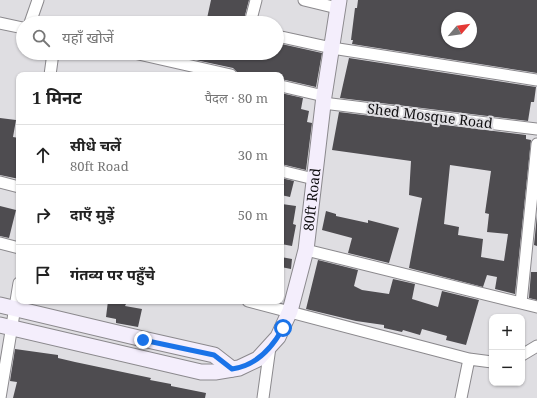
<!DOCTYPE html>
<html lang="hi">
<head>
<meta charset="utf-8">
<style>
	:root { --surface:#fff; --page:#f6f6f6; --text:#222; --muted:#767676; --line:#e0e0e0 }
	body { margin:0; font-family:"Noto Serif","Noto Sans Devanagari",serif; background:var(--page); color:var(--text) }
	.controls { position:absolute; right:12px; bottom:12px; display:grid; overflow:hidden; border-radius:8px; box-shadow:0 1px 3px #0004 }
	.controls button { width:36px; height:36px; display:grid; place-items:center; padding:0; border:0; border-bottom:1px solid var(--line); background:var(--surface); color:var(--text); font:20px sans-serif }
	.compass { position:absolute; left:441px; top:12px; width:36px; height:36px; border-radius:50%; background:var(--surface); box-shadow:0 1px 3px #0004; rotate:61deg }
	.stop { position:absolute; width:12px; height:12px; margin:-9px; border:3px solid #1a73e8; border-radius:50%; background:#fff }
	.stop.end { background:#1a73e8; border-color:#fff; box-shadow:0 1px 4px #0008 }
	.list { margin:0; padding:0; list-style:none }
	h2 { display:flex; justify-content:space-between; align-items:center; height:52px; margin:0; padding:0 16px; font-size:17px }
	h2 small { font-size:13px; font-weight:400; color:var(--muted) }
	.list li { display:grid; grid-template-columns:26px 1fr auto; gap:12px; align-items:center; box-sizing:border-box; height:60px; padding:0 16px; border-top:1px solid var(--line) }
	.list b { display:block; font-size:15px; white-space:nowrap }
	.list p { margin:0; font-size:13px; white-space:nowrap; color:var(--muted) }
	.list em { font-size:13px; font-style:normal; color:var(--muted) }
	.icon { flex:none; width:22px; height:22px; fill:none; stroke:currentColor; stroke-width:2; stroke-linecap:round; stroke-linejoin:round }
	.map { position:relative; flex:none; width:537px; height:398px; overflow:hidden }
	.search { position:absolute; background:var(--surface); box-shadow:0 1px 3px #0004; left:16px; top:16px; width:268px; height:44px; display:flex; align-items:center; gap:10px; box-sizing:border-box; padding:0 14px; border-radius:22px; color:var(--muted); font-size:15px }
	.panel { position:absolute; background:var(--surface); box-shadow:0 1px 3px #0004; left:16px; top:72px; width:268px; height:232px; border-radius:8px }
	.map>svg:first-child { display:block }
	.building { fill:#4e4c50; fill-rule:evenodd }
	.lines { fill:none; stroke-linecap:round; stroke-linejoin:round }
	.street-casing { stroke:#8b898d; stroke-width:13 }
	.secondary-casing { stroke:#8b898d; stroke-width:17 }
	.street { stroke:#fff; stroke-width:11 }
	.secondary { stroke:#f4eefc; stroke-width:15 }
	.route { stroke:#1a73e8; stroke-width:5 }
	.labels { text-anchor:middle; stroke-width:4; stroke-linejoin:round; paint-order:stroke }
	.street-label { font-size:14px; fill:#111012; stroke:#dfdee2 }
</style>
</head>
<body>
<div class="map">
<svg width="537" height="398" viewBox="0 0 537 398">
	<rect width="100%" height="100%" fill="#dfdee2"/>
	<path class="building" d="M 211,0 L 249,0 L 243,23 L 206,23 Z
		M 358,0 L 537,0 L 537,73 L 352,44 L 353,40 L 351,40 L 355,8 L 357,8 ZM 447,18 L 471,18 L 471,42 L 447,42 Z
		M 277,43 L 322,53 L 316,87 L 281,79 L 281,75 L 246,75 L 238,73 L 233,68 L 191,59 L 192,53 L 277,53 Z
		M 349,58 L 536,87 L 534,102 L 531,102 L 528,121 L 340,98 Z
		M 281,93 L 303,98 L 301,109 L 309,111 L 307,122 L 312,123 L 306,170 L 281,164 Z
		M 339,112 L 526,135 L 526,139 L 531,140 L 515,294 L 495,289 L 497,277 L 487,275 L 483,287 L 409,268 L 422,198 L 409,195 L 411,161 L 332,150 ZM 450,165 L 491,171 L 485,213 L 489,214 L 487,232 L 508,234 L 504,261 L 481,257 L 483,239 L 458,235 L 459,227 L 444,224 Z
		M 0,118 L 16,120 L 13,137 L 19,138 L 19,179 L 0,175 Z
		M 281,178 L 294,181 L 290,197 L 281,195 Z
		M 282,204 L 296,206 L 293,224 L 296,225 L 292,246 L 281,244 Z
		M 0,206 L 16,210 L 9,238 L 0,236 Z
		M 326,211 L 336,214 L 336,216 L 368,223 L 368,220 L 399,228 L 389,263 L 348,253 L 352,238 L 322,230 Z
		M 537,215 L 537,246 L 534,245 Z
		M 281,257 L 292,259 L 291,269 L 281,267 Z
		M 318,260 L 358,270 L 354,286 L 362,290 L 389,294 L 393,279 L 415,284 L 412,299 L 438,307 L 442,291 L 479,300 L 466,345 L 446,340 L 447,336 L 422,329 L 420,335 L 403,330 L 402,332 L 384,328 L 384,325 L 356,321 L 306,309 Z
		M 531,272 L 537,272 L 537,300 L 529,298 Z
		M 108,301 L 126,304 L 125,306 L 142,309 L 138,327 L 116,323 L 116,319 L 106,317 Z
		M 15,349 L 58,355 L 58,358 L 75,362 L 151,378 L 150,380 L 171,384 L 171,386 L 206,393 L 205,398 L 13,398 L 17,382 L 10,381 Z"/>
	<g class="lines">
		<defs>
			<path id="street" d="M 304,0 L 337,8
				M 0,23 L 23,28
				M 30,23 L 38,0
				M 250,23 L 256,0
				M 277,36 L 332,48 L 537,80
				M 134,53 L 231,75
				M 50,75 L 53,53
				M 281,86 L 324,96
				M 323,103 L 537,129
				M 281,171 L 314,179
				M 0,182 L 19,187
				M 0,243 L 19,248
				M 306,250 L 537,307
				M 248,301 L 469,359 L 492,362
				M 521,303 L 537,144
				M 522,355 L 537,346
				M 0,398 L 19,283
				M 263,398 L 270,347
				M 461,398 L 469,359"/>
			<g id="secondary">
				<path d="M 0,305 L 143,339 L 214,355 L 232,369"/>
				<path id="s1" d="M 0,325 L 201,372 L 215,372 L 239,368 L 258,359 L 278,337 L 290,311 L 306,250 L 324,96 L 339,0"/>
			</g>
		</defs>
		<use href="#street" class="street-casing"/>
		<use href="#secondary" class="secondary-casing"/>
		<use href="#street" class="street"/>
		<use href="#secondary" class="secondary"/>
	</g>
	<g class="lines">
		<path class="route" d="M 143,340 L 214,355 L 232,369 C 255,366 272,348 283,328"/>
	</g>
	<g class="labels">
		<g class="street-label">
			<text transform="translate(430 116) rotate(7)" y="5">Shed Mosque Road</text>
			<text dy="5" stroke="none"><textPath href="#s1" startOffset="438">80ft Road</textPath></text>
		</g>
	</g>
</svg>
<div class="controls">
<button>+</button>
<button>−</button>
</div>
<svg class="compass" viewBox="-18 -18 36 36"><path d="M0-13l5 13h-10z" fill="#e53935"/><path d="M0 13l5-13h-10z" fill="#767676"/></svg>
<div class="stop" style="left:283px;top:328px"></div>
<div class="stop end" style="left:143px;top:340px"></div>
<div class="search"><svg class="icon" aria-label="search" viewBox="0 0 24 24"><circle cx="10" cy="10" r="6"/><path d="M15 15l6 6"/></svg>यहाँ खोजें</div>
<section class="panel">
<h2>1 मिनट<small>पैदल · 80 m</small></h2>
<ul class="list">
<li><svg class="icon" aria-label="ahead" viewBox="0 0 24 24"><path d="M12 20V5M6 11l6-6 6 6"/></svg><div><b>सीधे चलें</b><p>80ft Road</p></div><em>30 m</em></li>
<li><svg class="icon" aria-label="right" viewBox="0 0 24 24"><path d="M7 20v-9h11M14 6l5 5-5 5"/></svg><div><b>दाएँ मुड़ें</b></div><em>50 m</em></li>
<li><svg class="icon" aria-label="arrive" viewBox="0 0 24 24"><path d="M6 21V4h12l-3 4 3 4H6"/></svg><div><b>गंतव्य पर पहुँचे</b></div></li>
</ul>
</section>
</div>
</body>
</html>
